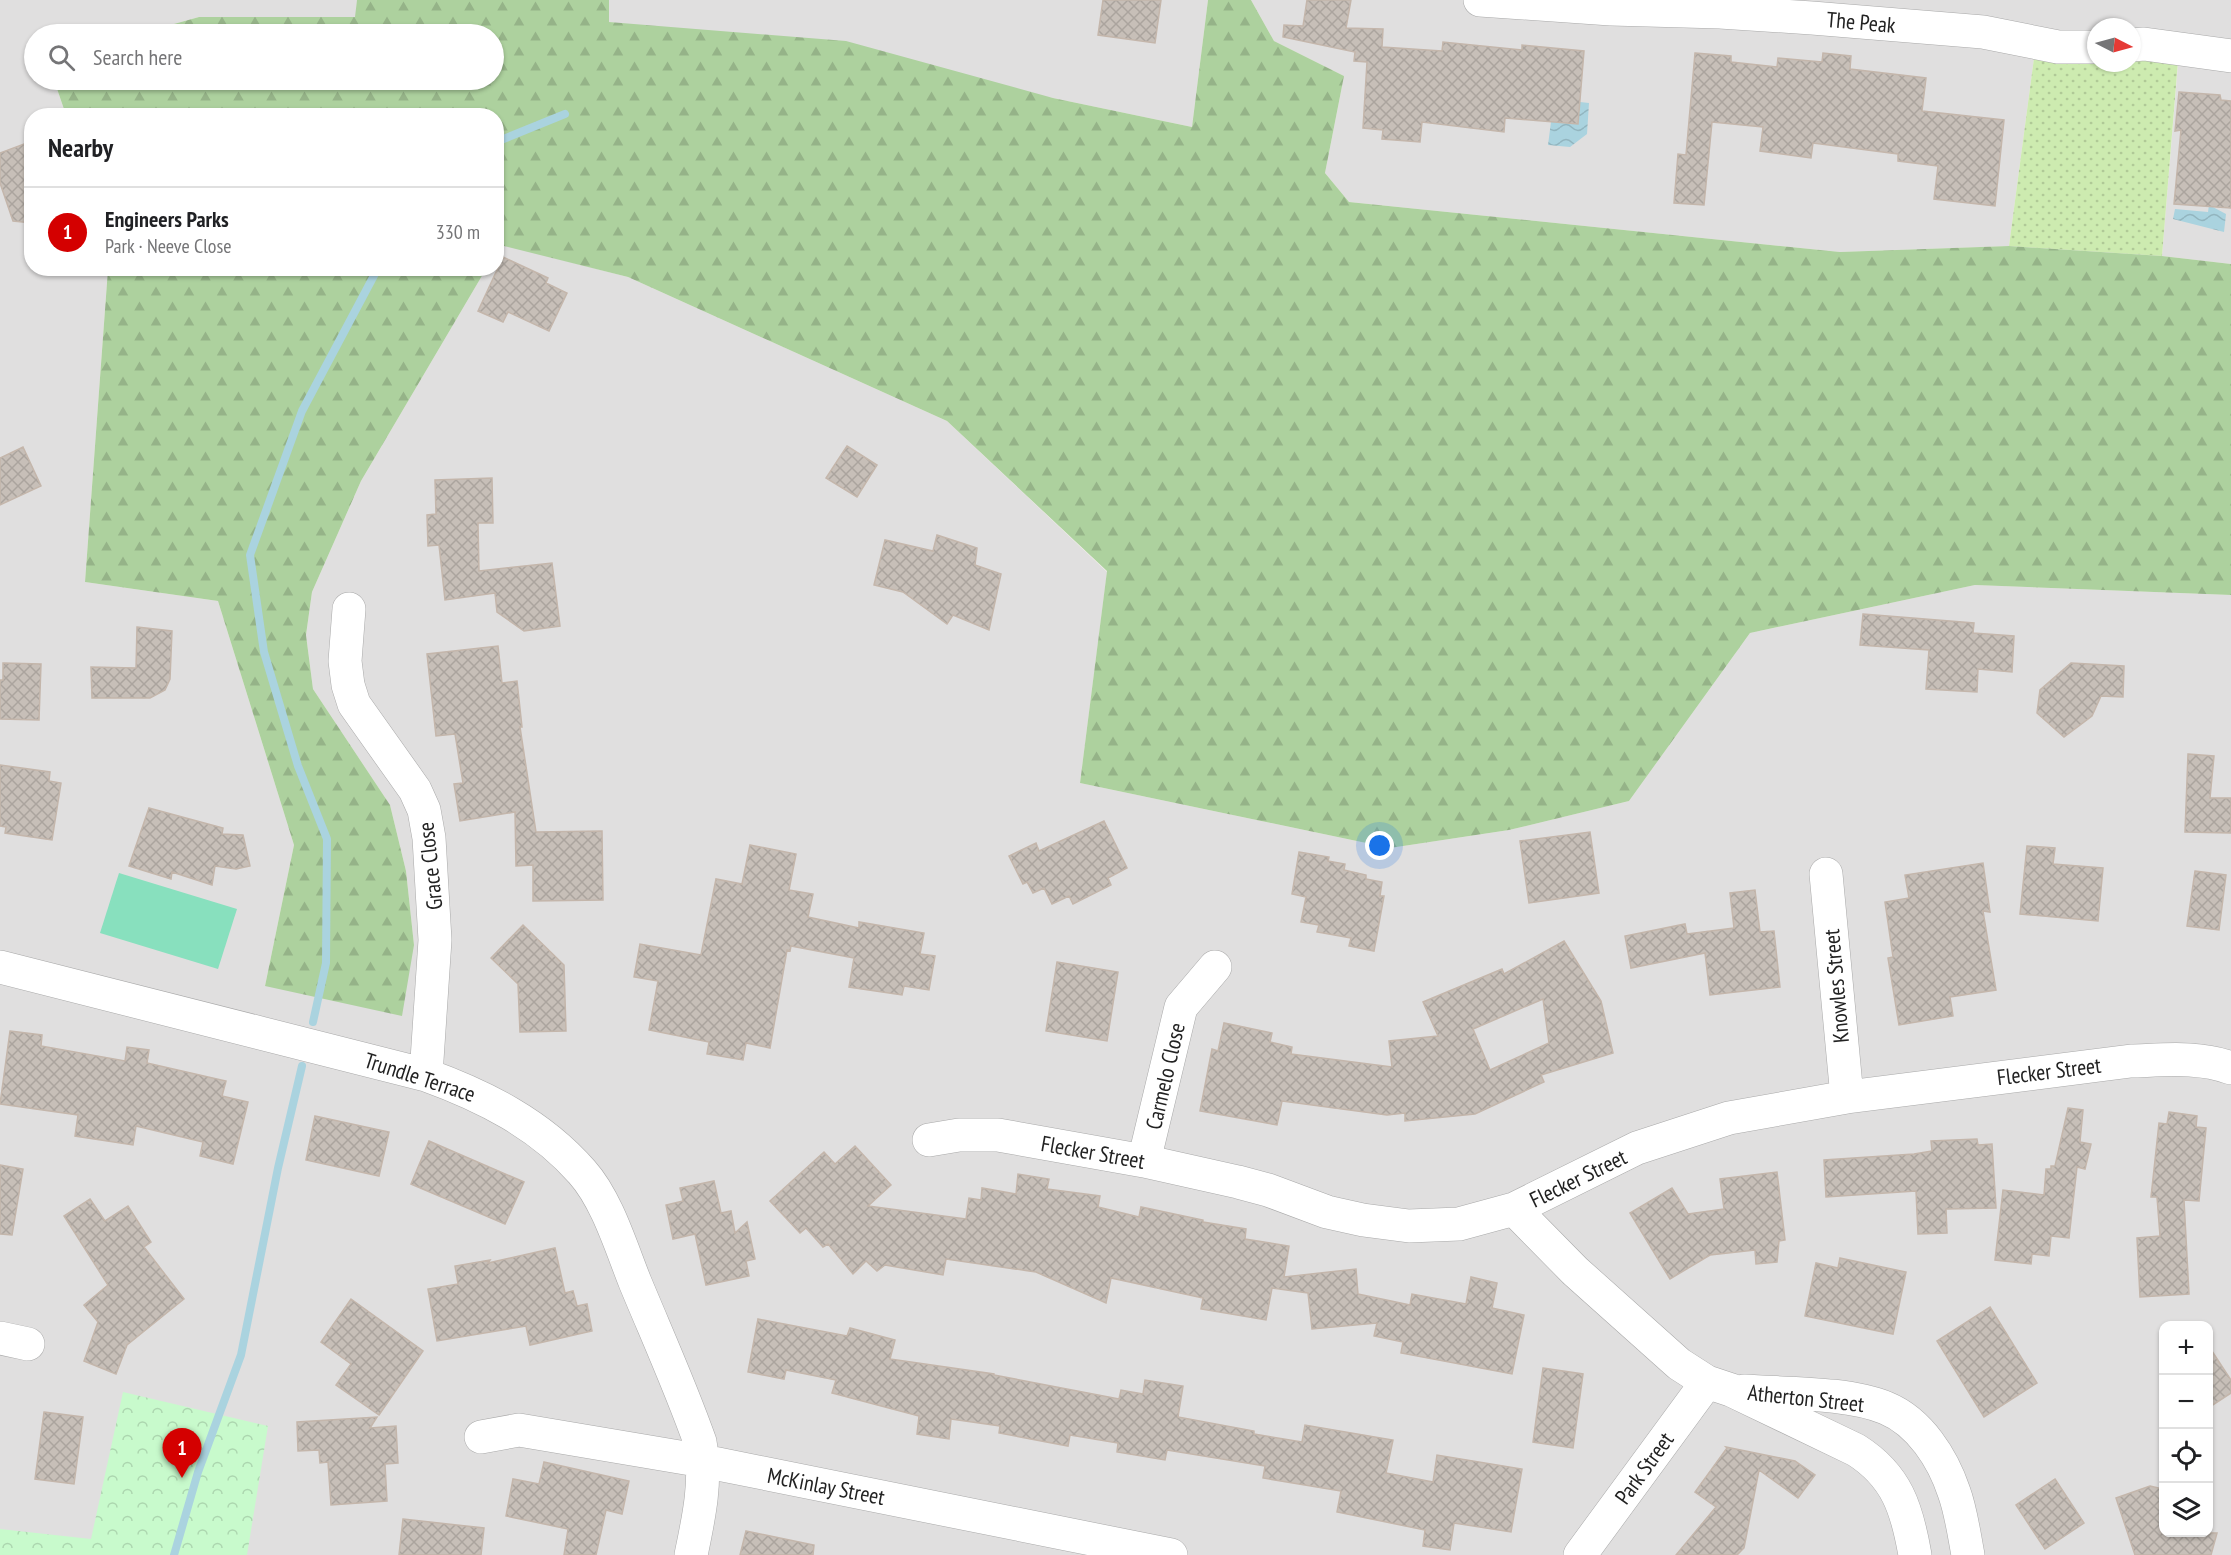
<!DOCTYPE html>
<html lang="en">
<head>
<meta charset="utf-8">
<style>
	:root { --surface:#fff; --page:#f6f6f6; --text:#202124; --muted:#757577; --line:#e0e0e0; --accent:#d40000 }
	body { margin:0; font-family:"PT Sans Narrow",sans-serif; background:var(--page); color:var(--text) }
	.controls { position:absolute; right:18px; bottom:18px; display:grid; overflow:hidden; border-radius:12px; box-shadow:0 2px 4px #0004 }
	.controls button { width:54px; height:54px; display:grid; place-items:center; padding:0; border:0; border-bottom:2px solid var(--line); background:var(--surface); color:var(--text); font:30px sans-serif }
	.compass { position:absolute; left:2087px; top:18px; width:54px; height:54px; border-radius:50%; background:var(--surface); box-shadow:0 2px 4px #0004; rotate:96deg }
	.you { position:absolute; left:1380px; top:846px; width:21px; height:21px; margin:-15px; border:4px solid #fff; border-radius:50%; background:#1a73e8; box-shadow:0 0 0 9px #1a73e833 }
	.badge { display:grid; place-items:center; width:39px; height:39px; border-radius:50%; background:var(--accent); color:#fff; font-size:20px; font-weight:700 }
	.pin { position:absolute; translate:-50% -50px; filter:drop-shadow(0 2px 3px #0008) }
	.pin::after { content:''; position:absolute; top:32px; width:21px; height:18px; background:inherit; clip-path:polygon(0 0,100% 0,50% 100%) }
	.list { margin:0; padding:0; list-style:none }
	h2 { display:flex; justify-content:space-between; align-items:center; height:78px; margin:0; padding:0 24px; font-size:26px }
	h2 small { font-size:20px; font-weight:400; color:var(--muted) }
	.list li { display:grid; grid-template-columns:39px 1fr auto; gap:18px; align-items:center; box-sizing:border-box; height:90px; padding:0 24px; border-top:2px solid var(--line) }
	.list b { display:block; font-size:22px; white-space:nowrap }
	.list p { margin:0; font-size:20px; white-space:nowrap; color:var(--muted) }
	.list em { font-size:20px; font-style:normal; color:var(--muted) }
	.icon { flex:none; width:33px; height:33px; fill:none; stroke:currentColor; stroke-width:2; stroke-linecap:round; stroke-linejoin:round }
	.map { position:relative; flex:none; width:2231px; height:1555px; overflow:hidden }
	.search { position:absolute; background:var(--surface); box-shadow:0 2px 4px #0004; left:24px; top:24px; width:480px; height:66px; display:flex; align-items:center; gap:15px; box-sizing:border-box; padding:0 21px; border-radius:33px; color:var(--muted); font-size:22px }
	.panel { position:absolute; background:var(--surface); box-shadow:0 2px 4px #0004; left:24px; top:108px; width:480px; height:168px; border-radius:24px }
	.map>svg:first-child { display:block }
	.residential { fill:#e0dfdf; fill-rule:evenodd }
	.grass { fill:url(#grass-dots) }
	.forest { fill:url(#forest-firs) }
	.park { fill:url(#park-crowns) }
	.pitch { fill:#88e0be }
	.water { fill:url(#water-waves) }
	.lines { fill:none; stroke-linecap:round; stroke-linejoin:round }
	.stream { stroke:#aad3df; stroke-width:8 }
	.building { fill:url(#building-cross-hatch); stroke:#c4b6ab; stroke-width:1.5; fill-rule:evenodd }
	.minor-casing { stroke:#a9a9a9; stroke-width:34 }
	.minor { stroke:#fff; stroke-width:33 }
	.labels { text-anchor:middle; stroke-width:5; stroke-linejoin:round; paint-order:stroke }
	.street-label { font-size:22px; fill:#222; stroke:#fff }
</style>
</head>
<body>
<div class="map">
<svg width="2231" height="1555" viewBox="0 0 2231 1555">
	<defs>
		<pattern id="grass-dots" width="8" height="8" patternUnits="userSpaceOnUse" patternTransform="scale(1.5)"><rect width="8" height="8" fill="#cdebb0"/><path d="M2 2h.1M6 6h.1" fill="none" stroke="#b0c997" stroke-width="1.8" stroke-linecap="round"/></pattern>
		<pattern id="forest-firs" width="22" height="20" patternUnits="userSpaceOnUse" patternTransform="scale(1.5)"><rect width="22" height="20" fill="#add19e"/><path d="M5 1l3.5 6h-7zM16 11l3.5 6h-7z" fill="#95b388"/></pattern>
		<pattern id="park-crowns" width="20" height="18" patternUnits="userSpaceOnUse" patternTransform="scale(1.5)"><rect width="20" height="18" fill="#c8facc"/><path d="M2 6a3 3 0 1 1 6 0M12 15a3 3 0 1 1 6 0" fill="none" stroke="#acd6af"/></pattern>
		<pattern id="water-waves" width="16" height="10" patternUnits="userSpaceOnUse" patternTransform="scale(1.5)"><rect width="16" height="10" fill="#aad3df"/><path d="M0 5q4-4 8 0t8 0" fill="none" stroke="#92b5bf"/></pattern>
		<pattern id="building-cross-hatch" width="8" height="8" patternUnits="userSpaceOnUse" patternTransform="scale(1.5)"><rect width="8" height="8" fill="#c7bfb8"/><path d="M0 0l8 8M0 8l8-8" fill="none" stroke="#aba49e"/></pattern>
	</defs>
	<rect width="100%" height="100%" fill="#f2efe9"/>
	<path class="residential" d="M 0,0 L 357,0 L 356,17 L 199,17 L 138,34 L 34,34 L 34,80 L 54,80 L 66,115 L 32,116 L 32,268 L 108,269 L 85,582 L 218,601 L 294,845 L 265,986 L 414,945 L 406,871 L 390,805 L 313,689 L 306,635 L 312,592 L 361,481 L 486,269 L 496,268 L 497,250 L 500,244 L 628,277 L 947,421 L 1107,572 L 1080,783 L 1390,848 L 1509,830 L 1629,801 L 1750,633 L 1975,585 L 2231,595 L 2231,1555 L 0,1555 ZM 2164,1326 L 2208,1326 L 2208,1532 L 2164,1532 Z
		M 609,0 L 1208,0 L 1192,127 L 1053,98 L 609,22 Z
		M 1251,0 L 2231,0 L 2231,264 L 2162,256 L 2178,64 L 2132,62 L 2132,27 L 2096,27 L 2096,61 L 2034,58 L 2009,246 L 1840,252 L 1349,202 L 1325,173 L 1344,76 L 1274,41 Z"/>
	<path class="grass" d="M 2132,46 L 2179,49 L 2162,256 L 2009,246 L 2034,58 L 2096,63 L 2132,63 Z"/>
	<path class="forest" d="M 357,0 L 609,0 L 609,22 L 846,41 L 1053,98 L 1192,127 L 1208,0 L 1251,0 L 1274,41 L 1344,76 L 1325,173 L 1349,202 L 1840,252 L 2009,246 L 2162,256 L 2231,264 L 2231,595 L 1975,585 L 1750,633 L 1629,801 L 1509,830 L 1390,848 L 1080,783 L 1107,571 L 947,421 L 628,277 L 500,245 L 497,250 L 496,116 L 66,115 L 54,80 L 494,80 L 494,34 L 138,34 L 199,17 L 355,17 Z
		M 108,269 L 486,269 L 361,481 L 312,592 L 306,635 L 313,689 L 390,805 L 406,871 L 414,945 L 402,1016 L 265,986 L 294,845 L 218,601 L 85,582 Z"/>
	<path class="park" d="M 123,1392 L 268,1426 L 247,1555 L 0,1555 L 0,1529 L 91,1539 Z"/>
	<path class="pitch" d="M 119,873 L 237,909 L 218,969 L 100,933 Z"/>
	<path class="water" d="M 1580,102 L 1589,103 L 1587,134 L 1570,147 L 1548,145 L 1551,122 Z
		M 2209,205 L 2226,214 L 2224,232 L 2173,219 L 2175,209 L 2208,212 Z"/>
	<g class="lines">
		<path class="stream" d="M 496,142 L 565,114
			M 313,1022 L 326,963 L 327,839 L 298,766 L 264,652 L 250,555 L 302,411 L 378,268
			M 174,1555 L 198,1472 L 241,1355 L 278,1168 L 302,1066"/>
	</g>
	<path class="building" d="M 1103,0 L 1161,0 L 1155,43 L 1098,35 Z
		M 1307,0 L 1351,0 L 1346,28 L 1383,29 L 1382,47 L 1442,51 L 1443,42 L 1522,50 L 1522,45 L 1584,51 L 1578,124 L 1505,118 L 1504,132 L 1422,122 L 1420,142 L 1382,139 L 1383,130 L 1363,128 L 1367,62 L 1354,61 L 1355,52 L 1283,37 L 1284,25 L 1303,26 Z
		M 1695,53 L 1731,56 L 1731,62 L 1777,67 L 1778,58 L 1822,62 L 1823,53 L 1851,56 L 1850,69 L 1926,78 L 1922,111 L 2004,120 L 1995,206 L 1934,199 L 1938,166 L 1898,161 L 1898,154 L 1813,143 L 1811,158 L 1760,151 L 1763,127 L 1712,122 L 1704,205 L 1674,203 L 1678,154 L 1686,155 Z
		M 2179,92 L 2220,95 L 2221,100 L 2231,101 L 2231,208 L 2174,204 L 2181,130 L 2175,131 Z
		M 32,141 L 32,223 L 13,221 L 0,183 L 0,153 Z
		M 503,257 L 548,278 L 546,283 L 567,293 L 549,331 L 508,312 L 503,322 L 478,311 Z
		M 847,446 L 877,465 L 857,497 L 826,478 Z
		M 23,447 L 41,486 L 0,505 L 0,458 Z
		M 492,478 L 493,523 L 478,523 L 479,571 L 552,563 L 560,626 L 524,631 L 497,612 L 495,593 L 445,600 L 439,545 L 428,546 L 427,515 L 436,514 L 435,480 Z
		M 937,535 L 977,548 L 975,565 L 1001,574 L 989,630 L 953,615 L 947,624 L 903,592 L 874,585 L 885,540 L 933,551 Z
		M 1863,614 L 1974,623 L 1973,633 L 2014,636 L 2012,672 L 1978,669 L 1977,692 L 1926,689 L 1929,650 L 1860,645 Z
		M 137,627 L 172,631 L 170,679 L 165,690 L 150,698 L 92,698 L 91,667 L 136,668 Z
		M 498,646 L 502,683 L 517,681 L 522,727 L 520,727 L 536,832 L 602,831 L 603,900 L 533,901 L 533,865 L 516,866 L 515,812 L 460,821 L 454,784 L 463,783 L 455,734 L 436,736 L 427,654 Z
		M 3,663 L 41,664 L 39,720 L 0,719 L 0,680 L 3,680 Z
		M 2071,663 L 2124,666 L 2123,697 L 2101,696 L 2092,716 L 2064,737 L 2037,713 L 2040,690 Z
		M 2188,754 L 2214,756 L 2210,798 L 2231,798 L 2231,833 L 2185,832 Z
		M 0,765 L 50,772 L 49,781 L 61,783 L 52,840 L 5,833 L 6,827 L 0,826 Z
		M 149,808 L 223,828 L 222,834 L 243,835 L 250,866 L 236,869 L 215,866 L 212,885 L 172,872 L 171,879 L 129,866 Z
		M 1104,821 L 1127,868 L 1108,878 L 1111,885 L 1073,904 L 1069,896 L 1052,904 L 1044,888 L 1033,893 L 1027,882 L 1023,884 L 1009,856 L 1036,843 L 1039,851 Z
		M 1590,832 L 1599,893 L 1529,903 L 1520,841 Z
		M 750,845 L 796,854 L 789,890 L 813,894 L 808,917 L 859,928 L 859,922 L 924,933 L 920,954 L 935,956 L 929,990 L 904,986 L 902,995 L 849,987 L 854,958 L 791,946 L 790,951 L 787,950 L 770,1048 L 746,1043 L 743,1060 L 707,1054 L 709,1042 L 649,1030 L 658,981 L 634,977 L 640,944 L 701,955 L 716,879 L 742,884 Z
		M 2027,846 L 2055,848 L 2053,864 L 2103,868 L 2098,921 L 2020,914 Z
		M 1299,852 L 1329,857 L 1328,861 L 1345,864 L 1344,870 L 1366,875 L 1366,879 L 1382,882 L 1380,896 L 1384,896 L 1374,951 L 1349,946 L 1351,938 L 1317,932 L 1319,925 L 1301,922 L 1306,897 L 1292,894 Z
		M 1983,863 L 1990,912 L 1983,911 L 1996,990 L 1950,997 L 1953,1016 L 1899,1025 L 1888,958 L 1893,957 L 1885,902 L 1909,898 L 1905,875 Z
		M 2195,871 L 2226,875 L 2219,930 L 2187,926 Z
		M 1755,890 L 1760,932 L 1774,931 L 1780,987 L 1710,995 L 1705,953 L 1631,968 L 1625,936 L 1685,924 L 1687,934 L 1734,928 L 1730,893 Z
		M 523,925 L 564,965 L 566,1031 L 520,1032 L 518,984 L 491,958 Z
		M 1564,941 L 1601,1001 L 1613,1053 L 1541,1075 L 1544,1082 L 1475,1114 L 1405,1121 L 1405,1113 L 1387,1115 L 1282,1101 L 1277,1125 L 1200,1111 L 1212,1049 L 1218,1051 L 1224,1023 L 1272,1033 L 1270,1042 L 1292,1047 L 1291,1054 L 1392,1067 L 1389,1041 L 1438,1036 L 1423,1002 L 1502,969 L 1504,974 ZM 1543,999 L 1549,1043 L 1490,1070 L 1473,1029 Z
		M 1057,962 L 1118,972 L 1107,1041 L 1046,1031 Z
		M 10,1031 L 42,1035 L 41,1046 L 125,1061 L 127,1047 L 149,1050 L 147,1063 L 226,1081 L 222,1096 L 248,1102 L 233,1164 L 200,1156 L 203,1142 L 136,1126 L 133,1145 L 75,1136 L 78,1115 L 0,1104 Z
		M 2068,1108 L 2083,1110 L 2080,1142 L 2091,1144 L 2085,1169 L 2077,1167 L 2069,1238 L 2051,1236 L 2049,1256 L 2032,1254 L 2031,1264 L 1995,1260 L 2003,1190 L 2044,1195 L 2046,1169 L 2051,1169 L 2051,1166 L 2055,1166 Z
		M 2169,1112 L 2197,1116 L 2196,1127 L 2206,1128 L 2199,1201 L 2184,1200 L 2189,1294 L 2140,1297 L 2137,1238 L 2160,1236 L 2157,1197 L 2151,1197 L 2159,1123 L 2167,1124 Z
		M 315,1116 L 389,1132 L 379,1176 L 306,1160 Z
		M 1977,1139 L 1978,1145 L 1992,1144 L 1996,1208 L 1946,1209 L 1947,1233 L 1918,1234 L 1916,1191 L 1826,1197 L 1824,1160 L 1914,1154 L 1932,1151 L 1931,1141 Z
		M 429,1141 L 524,1182 L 505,1224 L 411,1184 Z
		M 855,1146 L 891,1185 L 868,1206 L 966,1219 L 969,1198 L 981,1200 L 982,1188 L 1016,1194 L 1018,1174 L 1049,1179 L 1047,1189 L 1100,1196 L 1098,1207 L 1139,1217 L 1141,1207 L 1203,1220 L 1203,1222 L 1246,1229 L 1245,1239 L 1289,1246 L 1284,1277 L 1356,1269 L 1358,1294 L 1410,1305 L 1412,1294 L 1466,1304 L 1471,1277 L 1497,1283 L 1492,1308 L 1524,1315 L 1512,1374 L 1401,1353 L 1403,1342 L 1374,1336 L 1377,1323 L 1312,1329 L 1308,1293 L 1272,1288 L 1266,1320 L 1201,1309 L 1203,1298 L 1111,1278 L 1106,1303 L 1036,1272 L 946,1259 L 943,1275 L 885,1265 L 877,1271 L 866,1261 L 853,1274 L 828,1244 L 823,1247 L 806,1228 L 800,1233 L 770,1201 L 824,1152 L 835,1164 Z
		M 0,1165 L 23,1169 L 12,1235 L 0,1234 Z
		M 1777,1172 L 1785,1240 L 1779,1241 L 1777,1262 L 1756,1264 L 1755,1250 L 1710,1255 L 1670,1279 L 1630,1213 L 1672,1188 L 1688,1214 L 1724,1209 L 1720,1179 Z
		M 714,1181 L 721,1213 L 731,1211 L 735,1233 L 747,1222 L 755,1259 L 746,1261 L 749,1276 L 706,1285 L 695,1234 L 673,1239 L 666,1205 L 683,1201 L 680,1188 Z
		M 90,1199 L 105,1221 L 128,1206 L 151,1242 L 144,1247 L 184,1299 L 127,1345 L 116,1374 L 84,1361 L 98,1322 L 84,1305 L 108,1285 L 64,1216 Z
		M 555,1248 L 565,1293 L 573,1291 L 577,1306 L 587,1304 L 592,1331 L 530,1345 L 526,1326 L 437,1341 L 428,1289 L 458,1284 L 455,1266 L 490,1260 L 488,1263 Z
		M 1840,1258 L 1906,1272 L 1893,1334 L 1805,1316 L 1816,1263 L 1838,1268 Z
		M 351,1299 L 423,1351 L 379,1415 L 336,1385 L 351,1364 L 321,1342 Z
		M 1990,1307 L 2037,1383 L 1984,1417 L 1937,1341 Z
		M 758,1319 L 847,1336 L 850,1328 L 895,1340 L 890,1359 L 994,1374 L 994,1375 L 1119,1399 L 1121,1390 L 1143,1394 L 1145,1380 L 1183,1386 L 1178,1417 L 1254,1431 L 1254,1434 L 1302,1442 L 1305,1425 L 1393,1440 L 1386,1473 L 1433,1482 L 1437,1455 L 1522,1469 L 1511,1532 L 1454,1523 L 1450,1550 L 1423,1546 L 1425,1530 L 1337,1512 L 1341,1491 L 1263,1478 L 1265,1466 L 1167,1450 L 1165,1460 L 1117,1452 L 1118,1443 L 1070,1435 L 1068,1446 L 999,1433 L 1000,1426 L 951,1419 L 949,1439 L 917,1434 L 919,1416 L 832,1393 L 836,1380 L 786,1370 L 784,1379 L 748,1372 Z
		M 2208,1345 L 2231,1380 L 2231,1393 L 2208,1408 Z
		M 1543,1368 L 1583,1374 L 1573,1448 L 1533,1442 Z
		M 44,1412 L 83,1417 L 74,1484 L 35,1479 Z
		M 377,1417 L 370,1428 L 396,1426 L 398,1463 L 385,1464 L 387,1501 L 331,1505 L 328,1462 L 320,1463 L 319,1450 L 298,1451 L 297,1422 Z
		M 1726,1447 L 1795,1461 L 1815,1475 L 1798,1498 L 1759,1470 L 1744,1548 L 1737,1555 L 1676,1555 L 1716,1507 L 1695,1492 L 1727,1448 Z
		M 544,1462 L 629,1481 L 622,1514 L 606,1510 L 596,1555 L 564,1555 L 568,1529 L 506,1516 L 513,1479 L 539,1484 Z
		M 2055,1479 L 2084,1523 L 2045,1549 L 2016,1505 Z
		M 2150,1486 L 2163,1489 L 2163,1533 L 2217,1533 L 2211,1555 L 2135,1555 L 2116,1498 Z
		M 403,1519 L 484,1528 L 481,1555 L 399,1555 Z
		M 746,1531 L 814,1545 L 813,1555 L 740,1555 Z"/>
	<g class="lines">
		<defs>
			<path id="minor" d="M 1480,0 L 1611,9 L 1720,12 L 1812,18 L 1983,32 L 2058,47 L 2096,47
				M 2132,45 L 2144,44 L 2231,56
				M 349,609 L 345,661 L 348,685 L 354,704 L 415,790 L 424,810 L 429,838 L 435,940 L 426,1075
				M 1826,874 L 1847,1097
				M 0,967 L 426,1075 C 484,1096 540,1124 582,1172 C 607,1200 621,1247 635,1282 C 657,1335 681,1388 700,1442 C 707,1480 699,1517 691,1555
				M 929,1140 L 959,1135 L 998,1135 L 1144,1161 L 1238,1182 L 1268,1190 L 1327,1212 L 1363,1220 L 1409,1226 L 1459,1224 L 1514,1209 L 1637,1148 L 1729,1118 L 1847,1097 L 2131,1061 C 2164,1060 2200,1056 2231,1068
				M 1144,1161 L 1181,1007 L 1215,967
				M 1514,1209 L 1575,1271 L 1679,1364 L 1707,1382 L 1731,1390 L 1856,1450 C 1897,1476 1907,1509 1915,1555
				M 0,1338 L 28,1344
				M 1744,1391 C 1786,1394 1848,1392 1886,1408 C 1920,1422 1943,1459 1954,1492 C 1961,1511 1964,1534 1968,1555
				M 481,1437 L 519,1430 L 703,1461 L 1171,1555
				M 1580,1555 L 1707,1382"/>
		</defs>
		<use href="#minor" class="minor-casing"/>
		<use href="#minor" class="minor"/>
	</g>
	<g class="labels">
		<g class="street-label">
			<text transform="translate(1861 22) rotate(5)" y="8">The Peak</text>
			<text transform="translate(430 866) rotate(-96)" y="8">Grace Close</text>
			<text transform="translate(1836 986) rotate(-95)" y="8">Knowles Street</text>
			<text transform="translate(2049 1071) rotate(-7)" y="8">Flecker Street</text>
			<text transform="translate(1165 1076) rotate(-77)" y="8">Carmelo Close</text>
			<text transform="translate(420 1077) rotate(18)" y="8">Trundle Terrace</text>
			<text transform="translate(1093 1152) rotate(10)" y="8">Flecker Street</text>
			<text transform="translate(1578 1178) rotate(-26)" y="8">Flecker Street</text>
			<text transform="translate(1806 1398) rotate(6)" y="8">Atherton Street</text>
			<text transform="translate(1644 1468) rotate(-54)" y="8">Park Street</text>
			<text transform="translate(826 1486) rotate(11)" y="8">McKinlay Street</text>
		</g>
	</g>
</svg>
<div class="controls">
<button>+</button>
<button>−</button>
<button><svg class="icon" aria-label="locate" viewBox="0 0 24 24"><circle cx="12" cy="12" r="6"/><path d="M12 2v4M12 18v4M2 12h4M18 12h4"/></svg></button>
<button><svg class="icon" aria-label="layers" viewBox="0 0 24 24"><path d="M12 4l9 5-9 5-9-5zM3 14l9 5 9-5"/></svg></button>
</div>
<svg class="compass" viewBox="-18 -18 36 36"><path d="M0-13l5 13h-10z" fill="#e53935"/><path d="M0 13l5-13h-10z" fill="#757577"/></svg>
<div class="you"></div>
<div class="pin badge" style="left:182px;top:1478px">1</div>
<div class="search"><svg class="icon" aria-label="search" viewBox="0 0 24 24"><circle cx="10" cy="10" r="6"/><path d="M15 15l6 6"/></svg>Search here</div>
<section class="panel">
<h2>Nearby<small></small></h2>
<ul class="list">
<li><span class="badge">1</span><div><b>Engineers Parks</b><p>Park · Neeve Close</p></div><em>330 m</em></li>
</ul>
</section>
</div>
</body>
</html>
